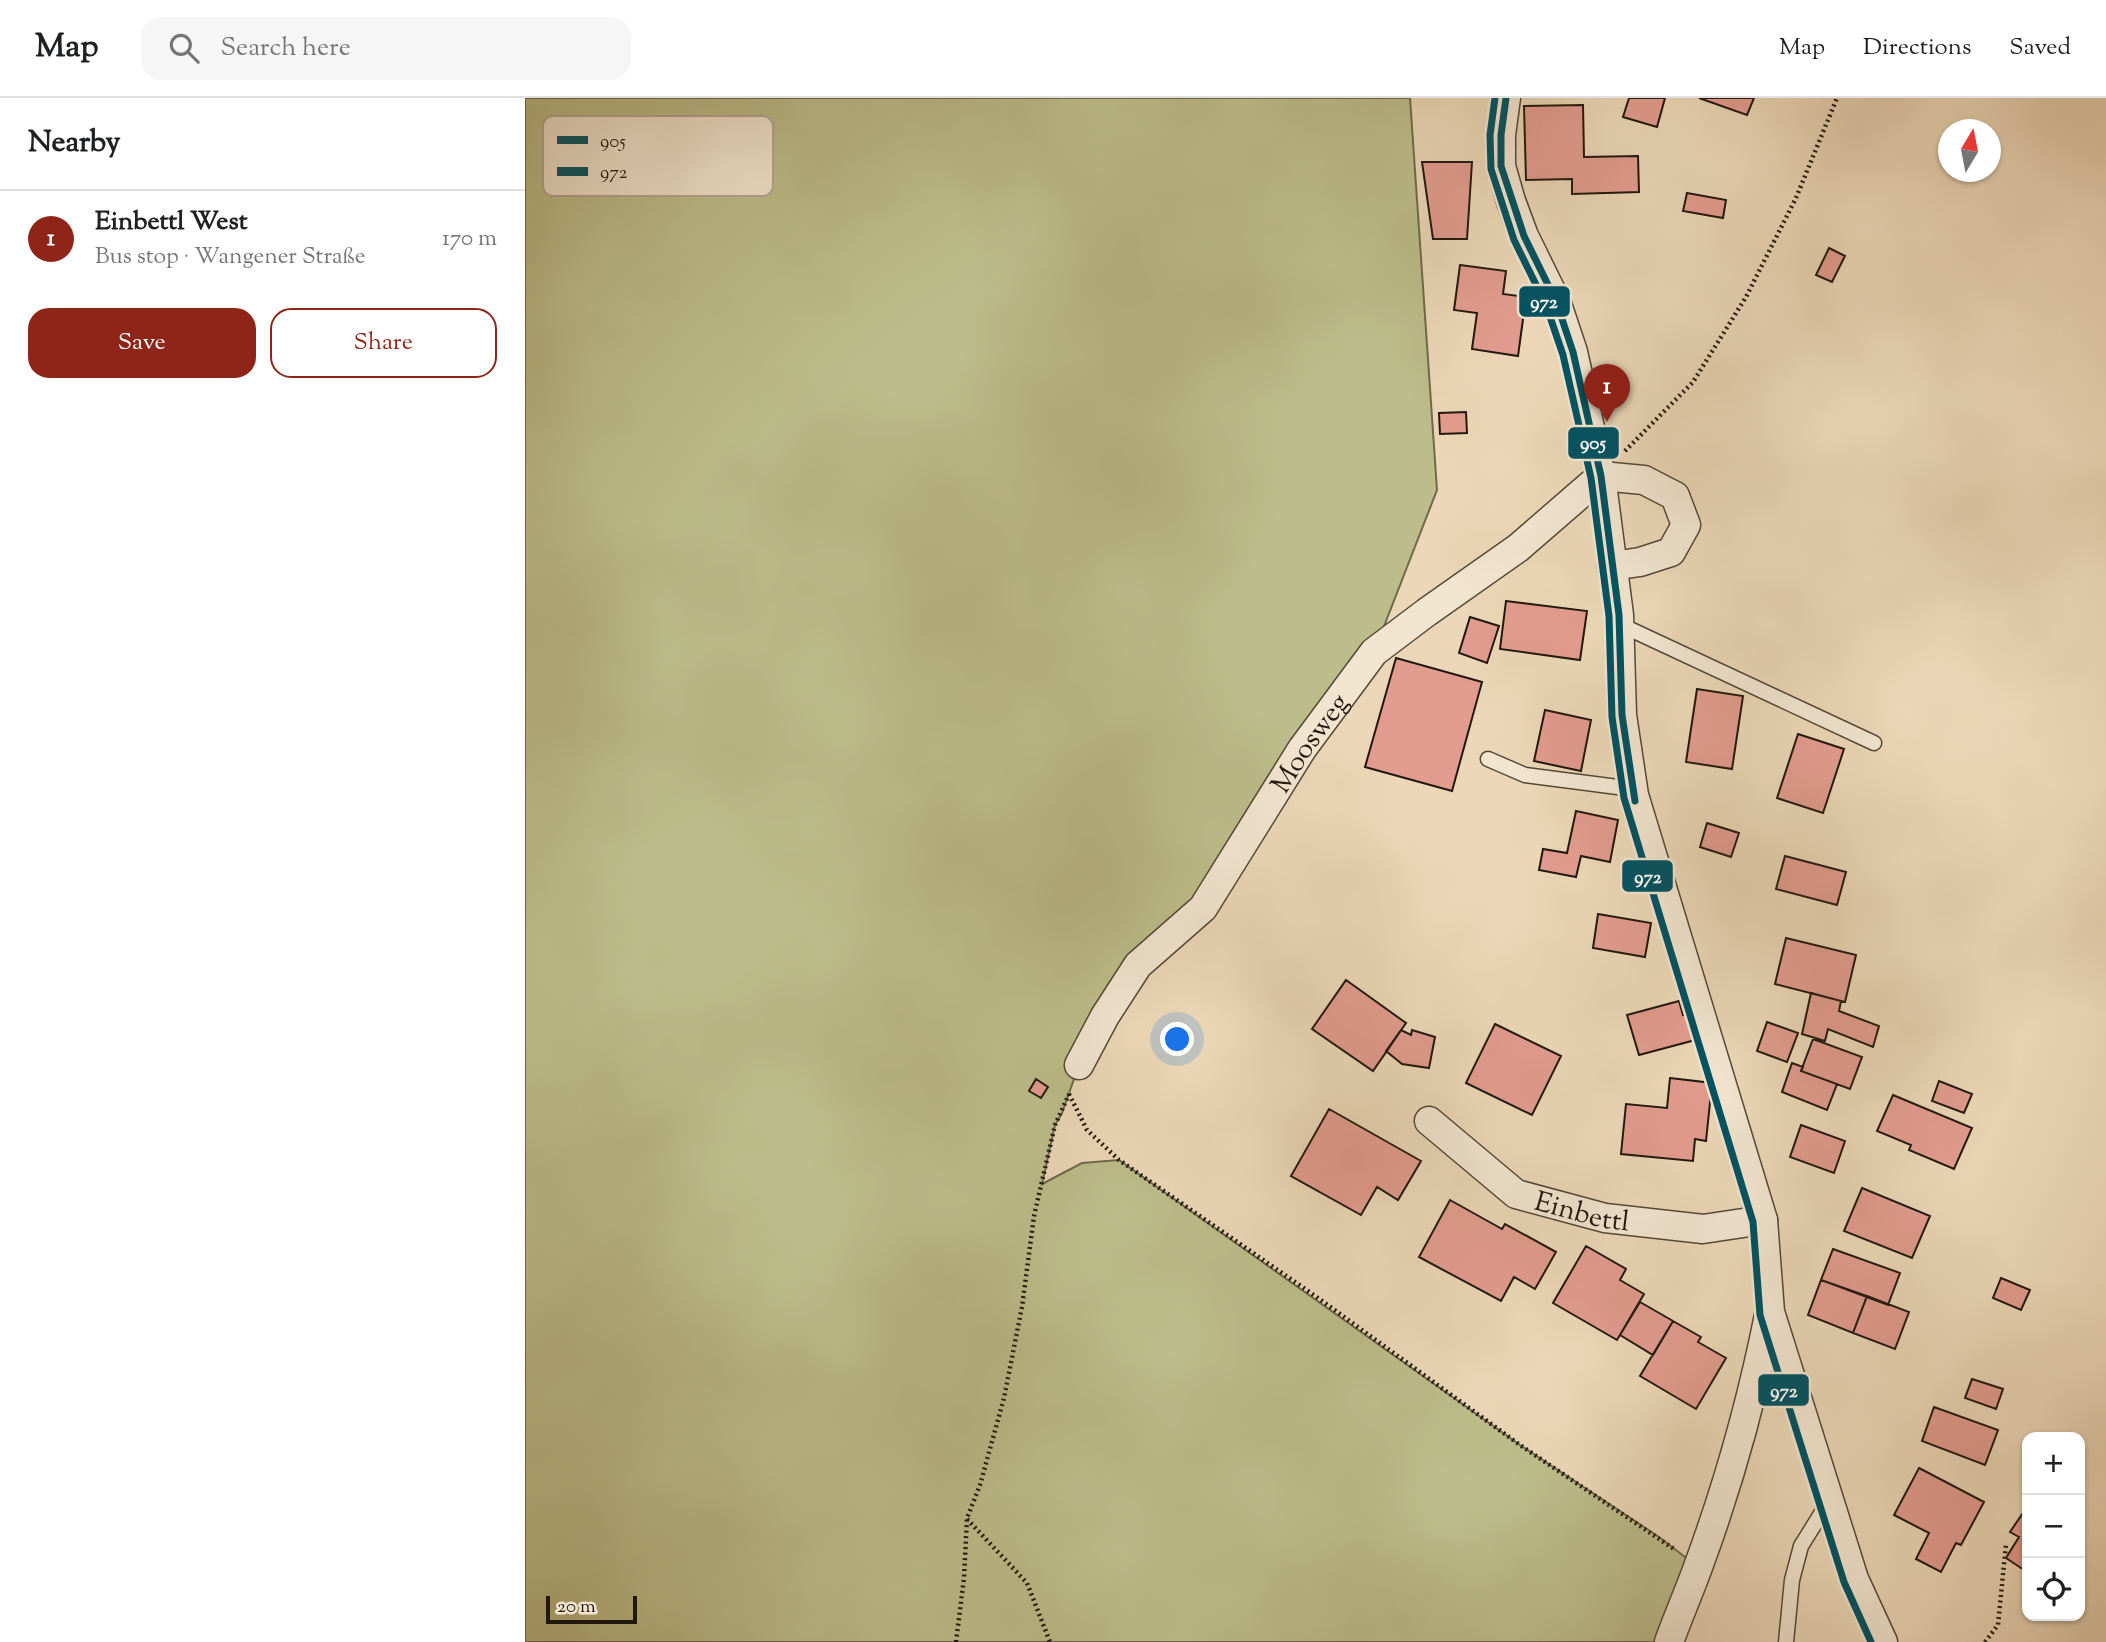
<!DOCTYPE html>
<html lang="en">
<head>
<meta charset="utf-8">
<style>
	:root { --surface:#fff; --page:#f6f6f6; --text:#202124; --muted:#757577; --line:#e0e0e0; --accent:#8f2418 }
	body { margin:0; font-family:"Sorts Mill Goudy",serif; background:var(--page); color:var(--text) }
	.controls { position:absolute; right:21px; bottom:21px; display:grid; overflow:hidden; border-radius:14px; box-shadow:0 2px 5px #0004 }
	.controls button { width:63px; height:63px; display:grid; place-items:center; padding:0; border:0; border-bottom:2px solid var(--line); background:var(--surface); color:var(--text); font:35px sans-serif }
	.compass { position:absolute; left:1413px; top:21px; width:63px; height:63px; border-radius:50%; background:var(--surface); box-shadow:0 2px 5px #0004; rotate:10deg }
	.scale { position:absolute; left:21px; bottom:18px; width:91px; box-sizing:border-box; padding-left:7px; border:4px solid #21180e; border-top:0; font-size:19px; line-height:24px; white-space:nowrap; color:#21180e; -webkit-text-stroke:5px #f2e5d0; paint-order:stroke }
	.you { position:absolute; left:653px; top:942px; width:24px; height:24px; margin:-18px; border:5px solid #fff; border-radius:50%; background:#1a73e8; box-shadow:0 0 0 10px #1a73e833 }
	.badge { display:grid; place-items:center; width:46px; height:46px; border-radius:50%; background:var(--accent); color:#fff; font-size:23px; font-weight:700 }
	.pin { position:absolute; translate:-50% -58px; filter:drop-shadow(0 2px 4px #0008) }
	.pin::after { content:''; position:absolute; top:37px; width:24px; height:21px; background:inherit; clip-path:polygon(0 0,100% 0,50% 100%) }
	.list { margin:0; padding:0; list-style:none }
	h2 { display:flex; justify-content:space-between; align-items:center; height:91px; margin:0; padding:0 28px; font-size:30px }
	h2 small { font-size:23px; font-weight:400; color:var(--muted) }
	.list li { display:grid; grid-template-columns:46px 1fr auto; gap:21px; align-items:center; box-sizing:border-box; height:98px; padding:0 28px; border-top:2px solid var(--line) }
	.list b { display:block; font-size:26px; white-space:nowrap }
	.list p { margin:0; font-size:23px; white-space:nowrap; color:var(--muted) }
	.list em { font-size:23px; font-style:normal; color:var(--muted) }
	.actions { display:flex; gap:14px; padding:21px 28px }
	.actions a { flex:1; padding:16px 0; border:2px solid var(--accent); border-radius:21px; text-align:center; font-size:24px; color:var(--accent) }
	.actions .main { background:var(--accent); color:#fff }
	.icon { flex:none; width:38px; height:38px; fill:none; stroke:currentColor; stroke-width:2; stroke-linecap:round; stroke-linejoin:round }
	.map { position:relative; flex:none; width:1581px; height:1544px; overflow:hidden }
	header { display:flex; align-items:center; gap:42px; box-sizing:border-box; height:98px; padding:0 35px; background:var(--surface); border-bottom:2px solid var(--line) }
	header strong { font-size:33px }
	nav { display:flex; gap:38px; margin-inline-start:auto; font-size:24px }
	.search { width:490px; height:63px; background:var(--page); display:flex; align-items:center; gap:18px; box-sizing:border-box; padding:0 24px; border-radius:21px; color:var(--muted); font-size:26px }
	main { display:flex }
	aside { flex:1; background:var(--surface) }
	.map>svg:first-child { display:block }
	.green { fill:#bcbd8a; stroke:#6e6a4c; stroke-width:2 }
	.building { fill:#e29c8f; stroke:#21180e; stroke-width:2 }
	.lines { fill:none; stroke-linecap:round; stroke-linejoin:round }
	.lane-casing { stroke:#544838; stroke-width:17 }
	.street-casing { stroke:#544838; stroke-width:31 }
	.path { stroke:#21180e; stroke-width:4.5; stroke-dasharray:2 3.5; stroke-linecap:butt }
	.lane { stroke:#f2e5d0; stroke-width:14 }
	.street { stroke:#f2e5d0; stroke-width:28 }
	.bus-1-casing { stroke:#f2e5d0; stroke-width:12 }
	.bus-2-casing { stroke:#f2e5d0; stroke-width:12 }
	.bus-1 { stroke:#005262; stroke-width:7 }
	.bus-2 { stroke:#005262; stroke-width:7 }
	.labels { text-anchor:middle; stroke-width:6; stroke-linejoin:round; paint-order:stroke }
	.street-label { font-size:28px; fill:#21180e; stroke:#f2e5d0 }
	.key { fill:#f2e5d0; stroke:#b3a896; stroke-width:2 }
	.key-label { font-size:19px; fill:#21180e }
	.line-badge { stroke:#f2e5d0; stroke-width:2.5 }
	.badge-label { font-size:19px; text-anchor:middle; font-weight:bold; fill:#fff }
</style>
</head>
<body>
<header>
<strong>Map</strong>
<div class="search"><svg class="icon" aria-label="search" viewBox="0 0 24 24"><circle cx="10" cy="10" r="6"/><path d="M15 15l6 6"/></svg>Search here</div>
<nav><a>Map</a><a>Directions</a><a>Saved</a></nav>
</header>
<main>
<aside>
<h2>Nearby<small></small></h2>
<ul class="list">
<li><span class="badge">1</span><div><b>Einbettl West</b><p>Bus stop · Wangener Straße</p></div><em>170 m</em></li>
</ul>
<div class="actions"><a class="main">Save</a><a>Share</a></div>
</aside>
<div class="map">
<svg width="1581" height="1544" viewBox="0 0 1581 1544">
	<rect width="100%" height="100%" fill="#ebd7b7"/>
	<filter id="stains"><feTurbulence type="fractalNoise" baseFrequency=".00286" numOctaves="4"/><feColorMatrix values="0 0 0 0 .2 0 0 0 0 .09 0 0 0 0 .02 0 0 0 .5 -.17"/></filter>
	<radialGradient id="worn" r=".72"><stop offset=".6" stop-color="#630" stop-opacity="0"/><stop offset="1" stop-color="#630" stop-opacity=".3"/></radialGradient>
	<path class="green" d="M 0,0 L 885,0 L 912,392 L 849,554 L 678,810 L 613,867 L 554,967 L 537,1015 L 530,1027 L 517,1086 L 557,1065 L 594,1062 L 995,1347 L 1134,1439 L 1173,1469 L 1144,1544 L 0,1544 Z"/>
	<path class="building" d="M 1104,0 L 1140,0 L 1132,29 L 1098,19 Z
		M 1174,0 L 1229,0 L 1222,17 Z
		M 1058,7 L 1059,59 L 1113,58 L 1114,94 L 1047,96 L 1047,81 L 1001,82 L 999,8 Z
		M 897,64 L 947,64 L 942,141 L 908,141 Z
		M 1162,95 L 1201,102 L 1198,120 L 1158,113 Z
		M 1304,150 L 1320,158 L 1307,184 L 1291,177 Z
		M 935,167 L 981,173 L 978,196 L 1001,199 L 993,258 L 947,251 L 952,215 L 929,212 Z
		M 941,314 L 942,335 L 915,336 L 914,315 Z
		M 981,503 L 1062,513 L 1055,562 L 975,551 Z
		M 945,519 L 974,528 L 962,565 L 934,555 Z
		M 871,560 L 957,584 L 927,693 L 840,669 Z
		M 1172,591 L 1218,598 L 1207,671 L 1161,664 Z
		M 1020,612 L 1066,622 L 1056,673 L 1009,663 Z
		M 1273,636 L 1319,651 L 1298,715 L 1252,700 Z
		M 1051,713 L 1093,722 L 1085,764 L 1056,758 L 1051,779 L 1014,772 L 1018,751 L 1042,755 Z
		M 1182,725 L 1214,735 L 1206,759 L 1175,749 Z
		M 1260,758 L 1321,774 L 1312,807 L 1251,791 Z
		M 1073,816 L 1126,825 L 1120,859 L 1068,850 Z
		M 1261,840 L 1331,857 L 1320,904 L 1250,886 Z
		M 821,882 L 881,925 L 848,973 L 787,931 Z
		M 1286,895 L 1316,903 L 1314,913 L 1354,928 L 1348,949 L 1303,931 L 1300,943 L 1277,936 Z
		M 1154,903 L 1158,917 L 1167,915 L 1174,941 L 1114,957 L 1102,917 Z
		M 1242,924 L 1273,935 L 1262,964 L 1232,953 Z
		M 970,926 L 1036,958 L 1007,1017 L 941,985 Z
		M 876,932 L 886,937 L 887,932 L 910,939 L 904,970 L 877,966 L 861,953 Z
		M 1288,941 L 1337,959 L 1325,991 L 1276,973 Z
		M 1267,965 L 1278,969 L 1276,973 L 1312,986 L 1302,1012 L 1257,994 Z
		M 1145,980 L 1187,985 L 1181,1043 L 1170,1041 L 1168,1063 L 1096,1056 L 1101,1006 L 1142,1010 Z
		M 511,981 L 523,989 L 516,1000 L 504,993 Z
		M 1414,983 L 1447,996 L 1439,1015 L 1407,1003 Z
		M 1368,997 L 1447,1030 L 1429,1071 L 1384,1052 L 1386,1047 L 1352,1033 Z
		M 804,1011 L 896,1063 L 873,1102 L 852,1089 L 836,1117 L 766,1078 Z
		M 1276,1027 L 1320,1043 L 1309,1075 L 1265,1059 Z
		M 1337,1090 L 1405,1118 L 1387,1160 L 1319,1133 Z
		M 925,1102 L 977,1131 L 980,1126 L 1031,1154 L 1010,1191 L 989,1179 L 976,1203 L 894,1159 Z
		M 1061,1148 L 1101,1171 L 1095,1182 L 1119,1196 L 1092,1242 L 1028,1205 Z
		M 1308,1151 L 1375,1175 L 1363,1207 L 1296,1182 Z
		M 1476,1180 L 1505,1192 L 1496,1212 L 1468,1200 Z
		M 1296,1182 L 1342,1198 L 1328,1235 L 1283,1217 Z
		M 1342,1198 L 1384,1214 L 1370,1251 L 1328,1235 Z
		M 1115,1204 L 1148,1223 L 1128,1257 L 1095,1237 Z
		M 1148,1223 L 1176,1239 L 1173,1244 L 1201,1260 L 1171,1311 L 1115,1278 Z
		M 1447,1281 L 1478,1291 L 1471,1311 L 1440,1300 Z
		M 1409,1309 L 1473,1332 L 1460,1367 L 1397,1343 Z
		M 1394,1370 L 1459,1404 L 1436,1447 L 1431,1445 L 1416,1474 L 1391,1461 L 1404,1435 L 1369,1417 Z
		M 1502,1409 L 1502,1474 L 1481,1460 L 1494,1439 L 1485,1434 Z"/>
	<g class="lines">
		<defs>
			<path id="lane" d="M 1094,526 L 1349,645
				M 963,661 L 1000,677 L 1108,691
				M 1261,1544 L 1267,1482 L 1276,1448 L 1304,1403"/>
			<g id="street">
				<path d="M 981,0 L 976,37 L 976,68 L 986,103 L 999,138 L 1031,203 L 1048,254 L 1076,378 L 1094,517 L 1097,617 L 1109,697 L 1238,1122 L 1245,1214 L 1329,1481 L 1358,1544"/>
				<path d="M 1076,378 L 1119,382 L 1150,398 L 1161,427 L 1146,454 L 1115,464 L 1087,468"/>
				<path id="s1" d="M 554,967 L 580,918 L 613,867 L 678,810 L 777,651 L 849,554 L 902,514 L 993,450 L 1076,378"/>
				<path id="s2" d="M 904,1023 L 991,1096 L 1080,1120 L 1178,1131 L 1238,1122"/>
				<path d="M 1144,1544 C 1153,1519 1164,1494 1173,1469 C 1203,1388 1227,1302 1244,1217"/>
			</g>
		</defs>
		<use href="#lane" class="lane-casing"/>
		<use href="#street" class="street-casing"/>
		<path class="path" d="M 1100,353 L 1168,284 L 1221,199 L 1271,100 L 1312,0
			M 544,996 L 562,1032 L 594,1062 L 793,1200 L 995,1347 L 1149,1451
			M 442,1421 L 502,1485 L 525,1544
			M 431,1544 L 439,1480 L 442,1420 L 455,1387 L 479,1300 L 497,1209 L 509,1118 L 530,1027 L 544,996
			M 1460,1544 L 1473,1527 L 1481,1446"/>
		<use href="#lane" class="lane"/>
		<use href="#street" class="street"/>
		<defs>
			<path id="bus-1" d="M 981,0 L 976,37 L 976,68 L 999,138 L 1031,203 L 1048,254 L 1076,378 L 1094,517 L 1097,617 L 1110,703"/>
			<path id="bus-2" d="M 970,0 L 965,37 L 966,71 L 989,142 L 1021,207 L 1038,257 L 1066,380 L 1084,518 L 1087,619 L 1099,700 L 1228,1124 L 1235,1217 L 1319,1484 L 1346,1544"/>
		</defs>
		<use href="#bus-1" class="bus-1-casing"/>
		<use href="#bus-2" class="bus-2-casing"/>
		<use href="#bus-1" class="bus-1"/>
		<use href="#bus-2" class="bus-2"/>
	</g>
	<g class="labels">
		<g class="street-label">
			<text dy="10" stroke="none"><textPath href="#s1" startOffset="399">Moosweg</textPath></text>
			<text dy="10" stroke="none"><textPath href="#s2" startOffset="182">Einbettl</textPath></text>
		</g>
	</g>
	<rect x="18" y="18" width="230" height="80" rx="10" class="key"/>
	<rect x="32" y="38" width="31" height="8" fill="#005262"/>
	<rect x="32" y="69" width="31" height="9" fill="#005262"/>
	<g class="key-label">
		<text x="75" y="49">905</text>
		<text x="75" y="80">972</text>
	</g>
	<g class="line-badge">
		<rect x="993" y="187" width="53" height="33" rx="7" fill="#005262"/>
		<rect x="1042" y="328" width="53" height="34" rx="7" fill="#005262"/>
		<rect x="1096" y="761" width="53" height="34" rx="7" fill="#005262"/>
		<rect x="1232" y="1275" width="53" height="34" rx="7" fill="#005262"/>
	</g>
	<g class="badge-label">
		<text x="1019" y="210">972</text>
		<text x="1068" y="351">905</text>
		<text x="1123" y="785">972</text>
		<text x="1259" y="1299">972</text>
	</g>
	<rect width="100%" height="100%" filter="url(#stains)"/>
	<rect width="100%" height="100%" fill="url(#worn)"/>
</svg>
<div class="controls">
<button>+</button>
<button>−</button>
<button><svg class="icon" aria-label="locate" viewBox="0 0 24 24"><circle cx="12" cy="12" r="6"/><path d="M12 2v4M12 18v4M2 12h4M18 12h4"/></svg></button>
</div>
<svg class="compass" viewBox="-18 -18 36 36"><path d="M0-13l5 13h-10z" fill="#e53935"/><path d="M0 13l5-13h-10z" fill="#757577"/></svg>
<div class="scale">20 m</div>
<div class="you"></div>
<div class="pin badge" style="left:1082px;top:324px">1</div>
</div>
</main>
</body>
</html>
